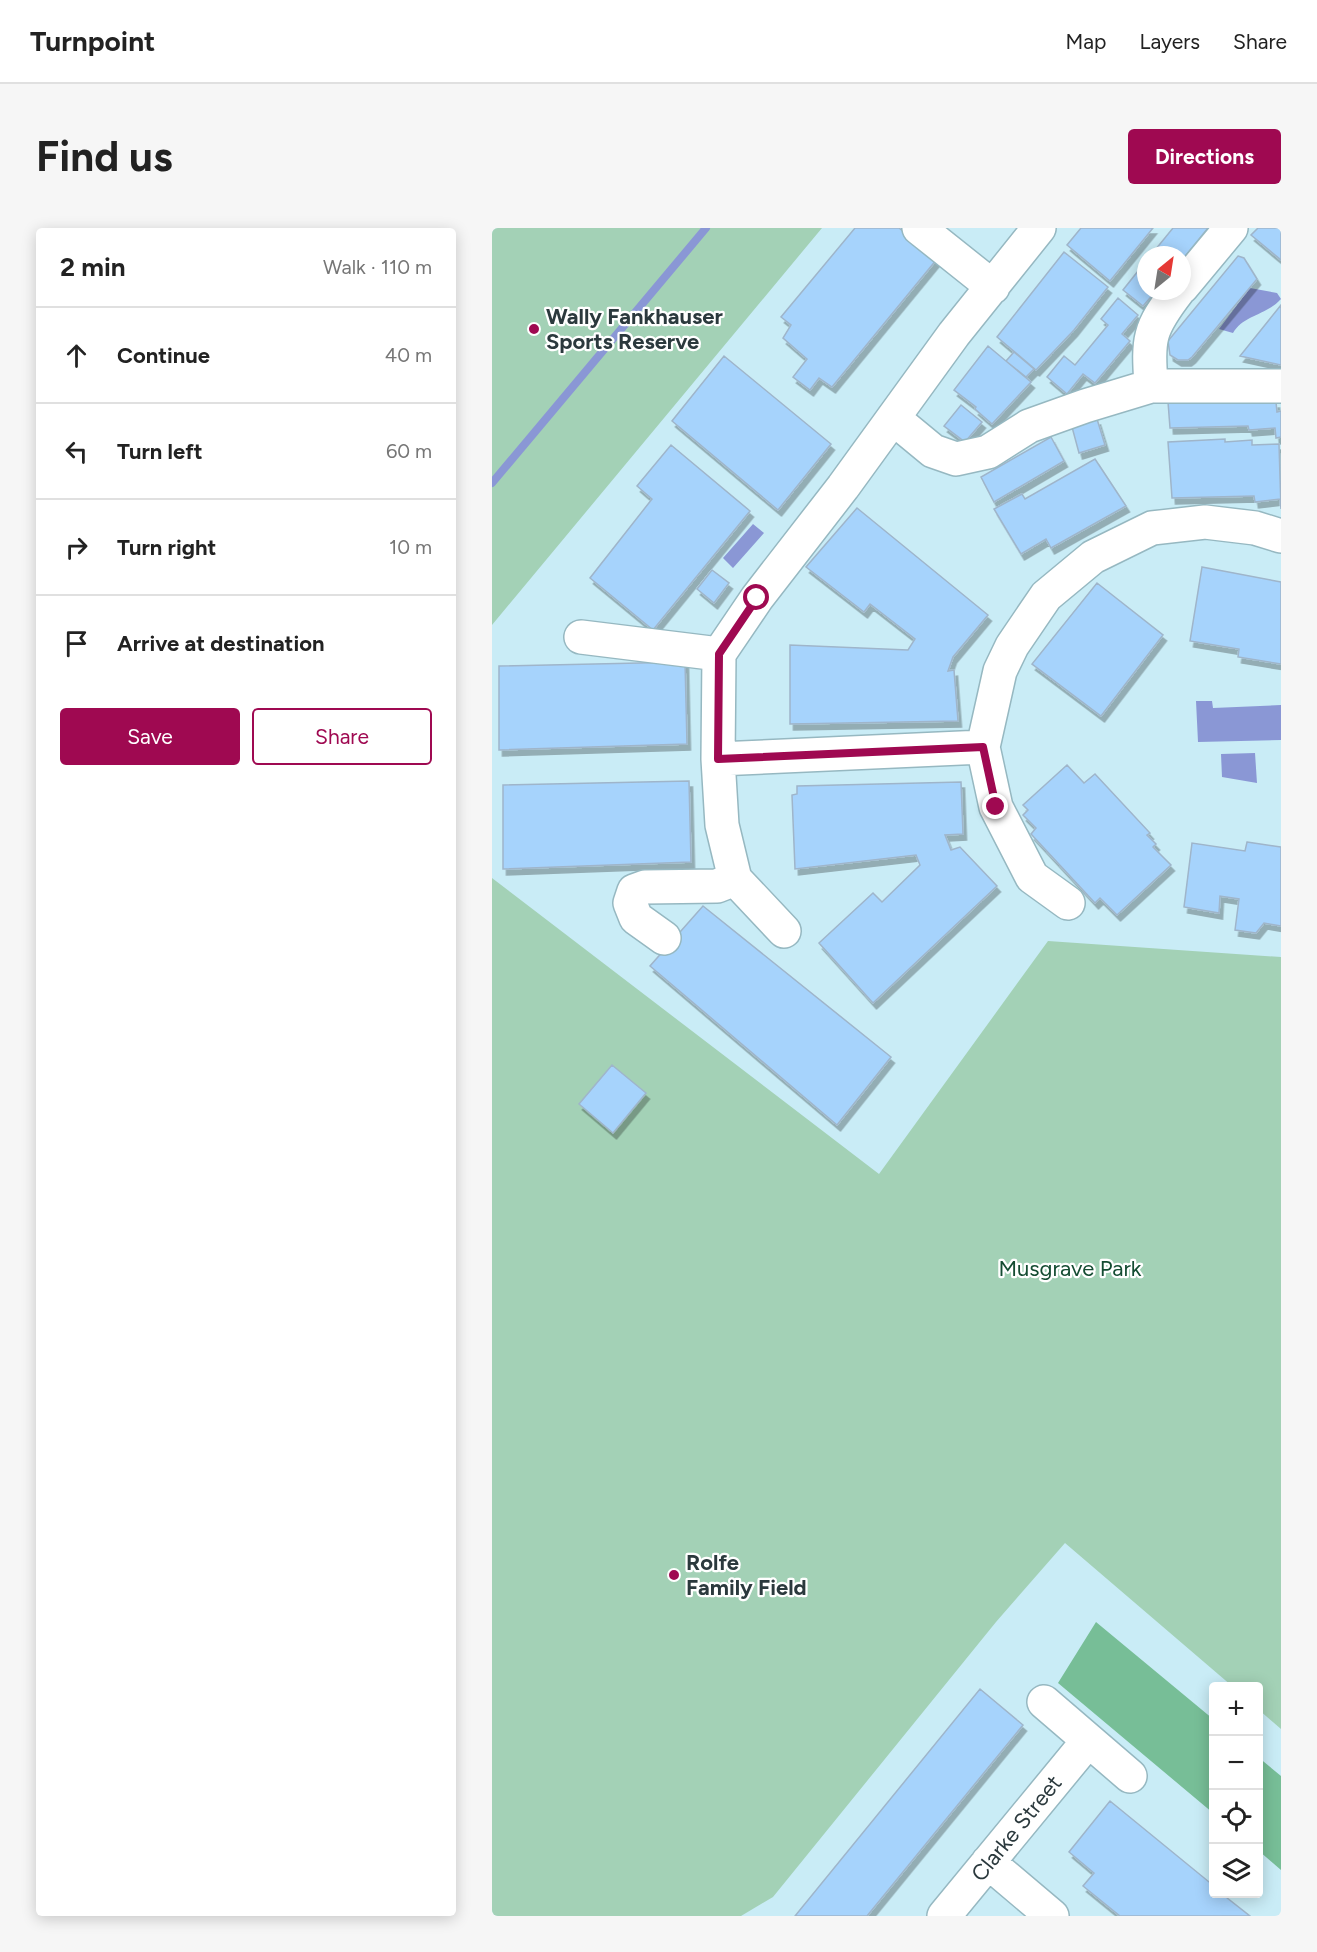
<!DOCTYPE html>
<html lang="en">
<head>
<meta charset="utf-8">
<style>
	:root { --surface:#fff; --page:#f6f6f6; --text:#222; --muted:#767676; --line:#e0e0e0; --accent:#9f0951 }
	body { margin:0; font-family:Figtree,sans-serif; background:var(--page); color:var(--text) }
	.controls { position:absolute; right:18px; bottom:18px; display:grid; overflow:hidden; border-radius:6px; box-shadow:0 3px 15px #0003 }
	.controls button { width:54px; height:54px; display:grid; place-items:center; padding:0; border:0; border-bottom:2px solid var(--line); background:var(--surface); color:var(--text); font:30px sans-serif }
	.compass { position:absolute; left:645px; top:18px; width:54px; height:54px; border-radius:50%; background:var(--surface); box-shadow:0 3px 15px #0003; rotate:30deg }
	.stop { position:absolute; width:18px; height:18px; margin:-14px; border:4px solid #9f0951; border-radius:50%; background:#fff }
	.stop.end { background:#9f0951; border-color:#fff; box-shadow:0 2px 6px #0008 }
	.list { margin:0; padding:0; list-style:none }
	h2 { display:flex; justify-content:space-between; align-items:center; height:78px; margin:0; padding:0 24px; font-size:26px }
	h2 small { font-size:20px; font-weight:400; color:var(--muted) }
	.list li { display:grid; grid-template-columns:39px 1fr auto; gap:18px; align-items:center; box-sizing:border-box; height:96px; padding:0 24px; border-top:2px solid var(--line) }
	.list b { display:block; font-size:22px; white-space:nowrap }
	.list em { font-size:20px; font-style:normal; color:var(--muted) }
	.actions { display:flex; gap:12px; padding:18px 24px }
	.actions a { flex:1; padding:14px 0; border:2px solid var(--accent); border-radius:6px; text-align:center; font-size:21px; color:var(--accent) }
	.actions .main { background:var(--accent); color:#fff }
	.icon { flex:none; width:33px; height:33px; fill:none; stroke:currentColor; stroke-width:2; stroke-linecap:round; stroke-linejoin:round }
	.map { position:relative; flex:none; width:789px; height:1688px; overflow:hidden; border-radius:6px }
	header { display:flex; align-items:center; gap:36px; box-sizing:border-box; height:84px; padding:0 30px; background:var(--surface); border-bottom:2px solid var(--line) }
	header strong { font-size:28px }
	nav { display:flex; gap:33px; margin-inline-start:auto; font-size:21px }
	.intro { display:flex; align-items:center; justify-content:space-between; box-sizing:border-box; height:144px; padding:0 36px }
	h1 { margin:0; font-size:42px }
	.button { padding:15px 27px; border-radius:6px; background:var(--accent); color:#fff; font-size:21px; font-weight:700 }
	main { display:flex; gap:36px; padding:0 36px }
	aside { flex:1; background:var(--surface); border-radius:6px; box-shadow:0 3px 15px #0003 }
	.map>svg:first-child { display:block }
	.green { fill:#a3d1b6 }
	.forest { fill:#77be97 }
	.water { fill:#8a97d5 }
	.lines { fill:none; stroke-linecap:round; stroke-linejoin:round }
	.stream { stroke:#8a97d5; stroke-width:8 }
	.building { fill:#a6d3fc; stroke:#9fb5ca; stroke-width:1.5; filter:url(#shadow) }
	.minor-casing { stroke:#96b8c1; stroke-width:36 }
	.minor { stroke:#fff; stroke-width:33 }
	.route { stroke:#9f0951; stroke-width:8 }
	.poi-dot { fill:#9f0951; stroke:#fff; stroke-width:2 }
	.labels { text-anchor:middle; stroke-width:4.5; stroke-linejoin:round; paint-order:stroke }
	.poi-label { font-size:22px; font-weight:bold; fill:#2b393d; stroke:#fff; text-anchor:start }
	.park-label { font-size:22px; fill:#144c32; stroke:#fff }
	.street-label { font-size:22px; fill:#2b393d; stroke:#fff }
</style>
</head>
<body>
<header>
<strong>Turnpoint</strong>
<nav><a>Map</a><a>Layers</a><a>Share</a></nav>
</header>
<div class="intro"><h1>Find us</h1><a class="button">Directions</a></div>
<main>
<aside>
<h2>2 min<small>Walk · 110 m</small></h2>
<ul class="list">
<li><svg class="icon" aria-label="ahead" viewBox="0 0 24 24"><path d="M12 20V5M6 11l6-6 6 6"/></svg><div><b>Continue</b></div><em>40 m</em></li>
<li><svg class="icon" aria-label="left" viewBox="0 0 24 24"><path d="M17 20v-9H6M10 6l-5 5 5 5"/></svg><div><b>Turn left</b></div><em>60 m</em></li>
<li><svg class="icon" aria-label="right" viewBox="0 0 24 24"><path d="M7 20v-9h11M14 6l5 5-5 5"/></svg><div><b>Turn right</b></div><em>10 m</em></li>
<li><svg class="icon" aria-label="arrive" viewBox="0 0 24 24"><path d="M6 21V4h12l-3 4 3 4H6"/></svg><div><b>Arrive at destination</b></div></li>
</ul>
<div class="actions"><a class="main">Save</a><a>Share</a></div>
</aside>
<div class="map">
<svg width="789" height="1688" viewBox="0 0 789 1688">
	<defs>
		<filter id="shadow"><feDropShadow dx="3.5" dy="6" stdDeviation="0" flood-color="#0004"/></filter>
	</defs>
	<rect width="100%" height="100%" fill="#c9ecf6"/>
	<path class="green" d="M 0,0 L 330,0 L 0,397 Z
		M 0,650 L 387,946 L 556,713 L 789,729 L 789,1501 L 767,1482 L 766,1458 L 740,1458 L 573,1315 L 504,1394 L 281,1669 L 249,1688 L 0,1688 Z"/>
	<path class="forest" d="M 604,1394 L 721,1491 L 721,1585 L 566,1455 Z
		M 766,1529 L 789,1548 L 789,1642 L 767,1623 Z"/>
	<path class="water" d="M 758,60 L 785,65 L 789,71 C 775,87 751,87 741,105 L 727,101 Z
		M 261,296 L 272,305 L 241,340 L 231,330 Z
		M 704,473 L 720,473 L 721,480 L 789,477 L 789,512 L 706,514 Z
		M 763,525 L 765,555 L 730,549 L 729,526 Z"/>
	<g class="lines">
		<path class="stream" d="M 0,255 L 214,0"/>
	</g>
	<path class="building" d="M 363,0 L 407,0 L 445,31 L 340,159 L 327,150 L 318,162 L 301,149 L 315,131 L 291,110 L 299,97 L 289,89 Z
		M 589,0 L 661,0 L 618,53 L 575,17 Z
		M 681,0 L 716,0 L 690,32 L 690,27 L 659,27 Z
		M 766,0 L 789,0 L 789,32 L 759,7 Z
		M 572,24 L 616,59 L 582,102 L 544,142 L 505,109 Z
		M 746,28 L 752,30 L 765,51 L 700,129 L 696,132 L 686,132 L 678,127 L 676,113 Z
		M 654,33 L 654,63 L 664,63 L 651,78 L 631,62 Z
		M 626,70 L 646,87 L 630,106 L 638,113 L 603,155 L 591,146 L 575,166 L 555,149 L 572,128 L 583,137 L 616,97 L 609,91 Z
		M 789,77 L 789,137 L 748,128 Z
		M 496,118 L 539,154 L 500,196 L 483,181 L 484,179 L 462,162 Z
		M 522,124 L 542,141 L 534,149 L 514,133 Z
		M 232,128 L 339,216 L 286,282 L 180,193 Z
		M 756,172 L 756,175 L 784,174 L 785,184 L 789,183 L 789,209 L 784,210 L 783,200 L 757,202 L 756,198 L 678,200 L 676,174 Z
		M 469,177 L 490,194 L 473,214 L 452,198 Z
		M 605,191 L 613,217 L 587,225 L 580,199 Z
		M 559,209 L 572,233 L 502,274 L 489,249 Z
		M 733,211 L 733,214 L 760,212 L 760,217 L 787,216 L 789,281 L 788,271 L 763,274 L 762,268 L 680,270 L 676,214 Z
		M 179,217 L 258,283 L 161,402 L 98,350 L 160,271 L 145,258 Z
		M 603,231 L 634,278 L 559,320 L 554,311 L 529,326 L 502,281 L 530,266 L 533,271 Z
		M 365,280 L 496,387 L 461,429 L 456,443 L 462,442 L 466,493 L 298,496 L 298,417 L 416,422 L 423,411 L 378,376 L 372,384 L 314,339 Z
		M 710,339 L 789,354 L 789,436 L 746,429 L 747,421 L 698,413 Z
		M 220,342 L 237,355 L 222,375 L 205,361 Z
		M 605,355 L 671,407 L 609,488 L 540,436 Z
		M 193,434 L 195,516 L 7,522 L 7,438 Z
		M 575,537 L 592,555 L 603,546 L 658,605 L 655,607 L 664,616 L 661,619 L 679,637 L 625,687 L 608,670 L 603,675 L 539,606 L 544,600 L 531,587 L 536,582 L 531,577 Z
		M 197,553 L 199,634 L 11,641 L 11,557 Z
		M 469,554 L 471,606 L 453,607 L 459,622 L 468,619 L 505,658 L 381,775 L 327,715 L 381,665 L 390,674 L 428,637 L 424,627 L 303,641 L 300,567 L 305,566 L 305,558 Z
		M 755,614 L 789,619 L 789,698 L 772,695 L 764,705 L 743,702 L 747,671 L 728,668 L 727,685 L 692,679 L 700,615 L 753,623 Z
		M 211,678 L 399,829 L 345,897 L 158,738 Z
		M 120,837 L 154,865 L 121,905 L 87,876 Z
		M 488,1461 L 531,1497 L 375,1688 L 303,1688 Z
		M 618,1573 L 722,1658 L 722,1666 L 730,1666 L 758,1688 L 628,1688 L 591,1658 L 602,1645 L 577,1624 Z"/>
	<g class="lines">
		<defs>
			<path id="minor" d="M 427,0 L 501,59
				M 690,59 L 739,0
				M 659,158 C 656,110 656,102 686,63
				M 401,190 L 441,223 L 464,231 L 496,224 L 537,198 L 593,178 L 659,158 L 789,158
				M 89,409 L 227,426
				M 226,531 L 491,519
				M 576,675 L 540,649 L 504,579 L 491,519 L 508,443 L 520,418 L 554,368 L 601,329 L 660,300 L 713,294 L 763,300 L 789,308
				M 292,703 L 243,651 L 230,597 L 226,531 L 227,426 L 265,370 L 351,259 L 462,106 L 547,0
				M 172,710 L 144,690 L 138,675 L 142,663 L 153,659 L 225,658 L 243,651
				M 552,1474 L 638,1548
				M 496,1634 L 560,1688
				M 452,1688 L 596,1513"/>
		</defs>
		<use href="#minor" class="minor-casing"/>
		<use href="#minor" class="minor"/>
	</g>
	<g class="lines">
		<path class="route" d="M 265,370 L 227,426 L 226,531 L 491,519 L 504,579"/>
	</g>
	<g class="poi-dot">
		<circle cx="42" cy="101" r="6"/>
		<circle cx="182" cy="1347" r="6"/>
	</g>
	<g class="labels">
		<g class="poi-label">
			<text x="54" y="96">Wally Fankhauser<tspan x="54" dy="25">Sports Reserve</tspan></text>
			<text x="194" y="1342">Rolfe<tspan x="194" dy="25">Family Field</tspan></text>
		</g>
		<g class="park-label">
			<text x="578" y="1048">Musgrave Park</text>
		</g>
		<g class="street-label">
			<text transform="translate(524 1600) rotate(-51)" y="8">Clarke Street</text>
		</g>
	</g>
</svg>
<div class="controls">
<button>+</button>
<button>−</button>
<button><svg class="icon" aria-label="locate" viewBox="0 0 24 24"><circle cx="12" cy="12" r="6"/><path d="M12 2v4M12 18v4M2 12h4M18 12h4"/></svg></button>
<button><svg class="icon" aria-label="layers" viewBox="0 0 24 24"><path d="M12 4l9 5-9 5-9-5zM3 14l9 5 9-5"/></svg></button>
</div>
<svg class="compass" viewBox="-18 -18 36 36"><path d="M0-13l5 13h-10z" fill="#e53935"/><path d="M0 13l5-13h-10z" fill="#767676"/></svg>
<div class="stop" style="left:265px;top:370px"></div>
<div class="stop end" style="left:504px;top:579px"></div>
</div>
</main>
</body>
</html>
